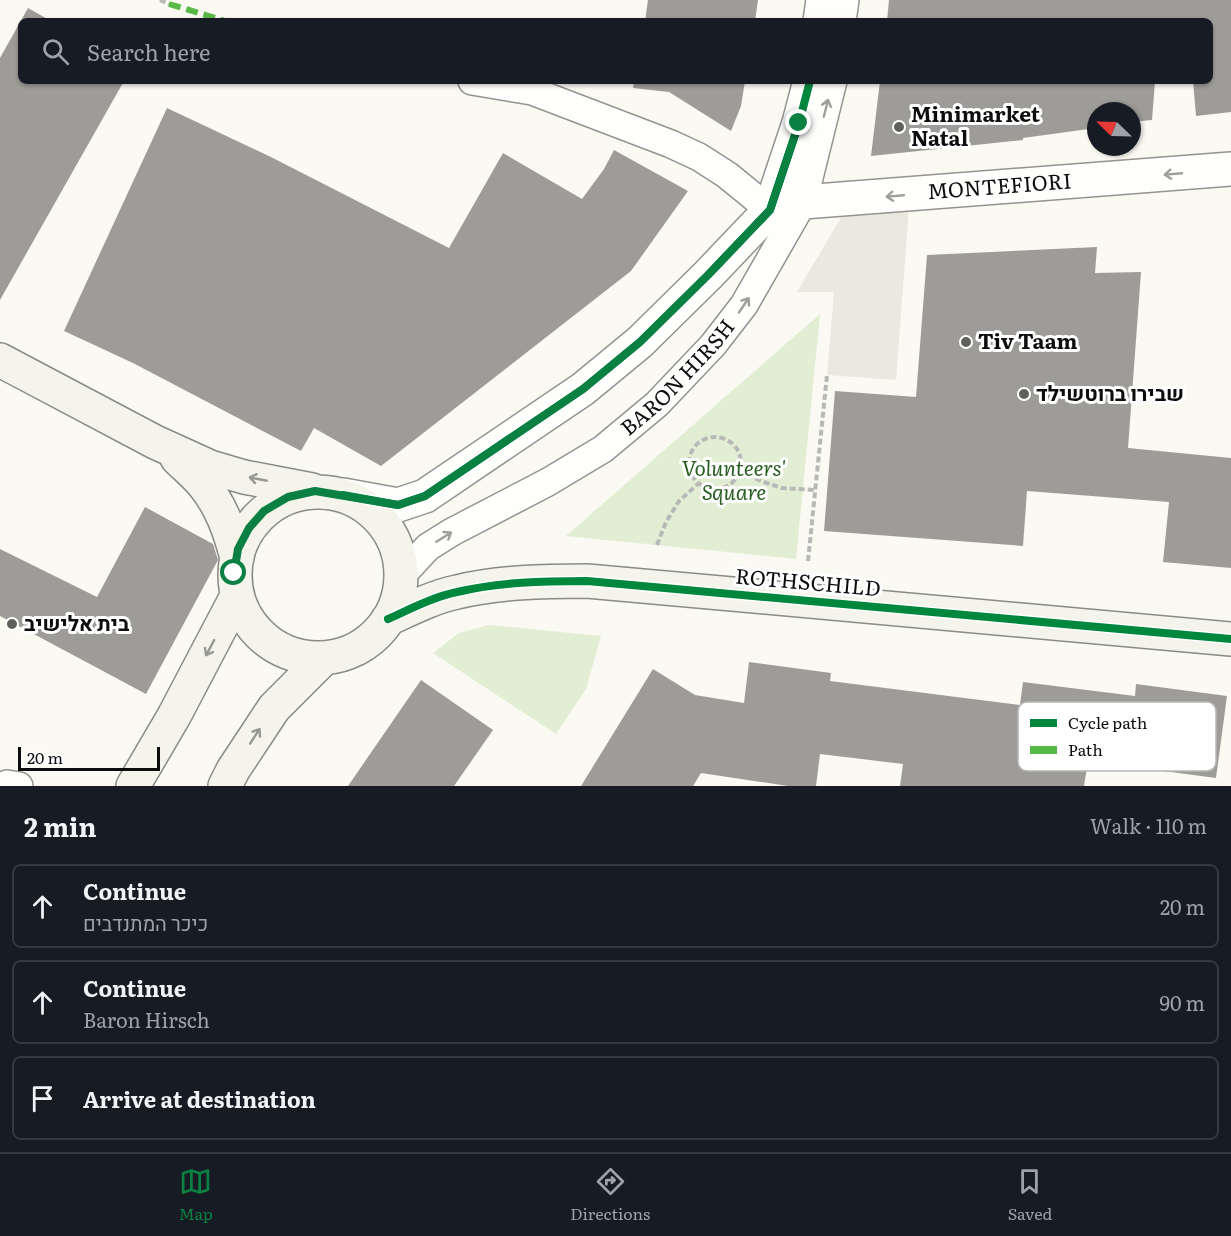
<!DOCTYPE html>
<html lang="en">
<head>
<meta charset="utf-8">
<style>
	:root { --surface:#171b24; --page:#20242c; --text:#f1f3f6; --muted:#9ea1a6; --line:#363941; --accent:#0b8043 }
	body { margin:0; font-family:Literata,Heebo,serif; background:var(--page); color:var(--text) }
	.compass { position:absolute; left:1087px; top:102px; width:54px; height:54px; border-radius:50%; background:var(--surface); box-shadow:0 2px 4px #0004; rotate:293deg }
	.scale { position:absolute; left:18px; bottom:15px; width:142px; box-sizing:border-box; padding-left:6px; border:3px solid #0d0d0d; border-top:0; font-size:16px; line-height:21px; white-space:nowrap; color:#0d0d0d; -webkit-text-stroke:4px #fff; paint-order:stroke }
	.stop { position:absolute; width:18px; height:18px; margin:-14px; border:4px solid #0b8043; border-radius:50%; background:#fff }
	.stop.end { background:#0b8043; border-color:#fff; box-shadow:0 2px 6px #0008 }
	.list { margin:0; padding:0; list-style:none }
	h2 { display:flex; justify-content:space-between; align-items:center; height:78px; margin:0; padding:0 24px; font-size:26px }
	h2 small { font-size:20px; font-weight:400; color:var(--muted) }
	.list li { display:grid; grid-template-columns:39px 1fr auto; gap:18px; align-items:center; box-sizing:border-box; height:84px; margin:0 12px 12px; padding:0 12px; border:2px solid var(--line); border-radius:9px }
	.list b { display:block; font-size:22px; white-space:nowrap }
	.list p { margin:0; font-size:20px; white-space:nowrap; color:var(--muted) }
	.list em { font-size:20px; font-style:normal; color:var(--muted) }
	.icon { flex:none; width:33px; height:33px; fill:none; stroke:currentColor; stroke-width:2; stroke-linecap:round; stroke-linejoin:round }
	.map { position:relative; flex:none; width:1231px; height:786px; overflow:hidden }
	.search { position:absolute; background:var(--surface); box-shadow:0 2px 4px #0004; left:18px; right:18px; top:18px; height:66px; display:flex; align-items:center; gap:15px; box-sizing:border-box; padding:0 21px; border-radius:9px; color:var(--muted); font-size:22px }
	.sheet { height:366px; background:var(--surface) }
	nav { display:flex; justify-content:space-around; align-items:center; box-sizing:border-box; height:84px; border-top:2px solid var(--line); background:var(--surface); font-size:16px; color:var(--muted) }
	nav a { display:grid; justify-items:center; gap:3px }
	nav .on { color:var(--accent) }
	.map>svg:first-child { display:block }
	.green { fill:#e1eed4 }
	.plaza { fill:#eae8df }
	.building { fill:#9e9c98 }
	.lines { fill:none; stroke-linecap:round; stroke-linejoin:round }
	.lane-casing { stroke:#949390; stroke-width:30 }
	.street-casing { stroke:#949390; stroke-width:36 }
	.secondary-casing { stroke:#8a8a87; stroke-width:36 }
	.path { stroke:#b8b8b6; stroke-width:4; stroke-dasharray:6 3; stroke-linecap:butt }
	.lane { stroke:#fefefd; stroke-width:27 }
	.street { stroke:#fefefd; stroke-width:33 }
	.secondary { stroke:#f4f4ea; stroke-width:33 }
	.quiet { stroke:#58b947; stroke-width:6; stroke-dasharray:12 6; stroke-linecap:butt }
	.cycleway-casing { stroke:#fff; stroke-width:11 }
	.cycleway { stroke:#00873e; stroke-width:8 }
	.oneway { stroke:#9e9e9d }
	.oneway2 { stroke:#989892 }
	.route { stroke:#0b8043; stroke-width:8 }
	.poi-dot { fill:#60605d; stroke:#fff; stroke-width:2 }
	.labels { text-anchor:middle; stroke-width:6; stroke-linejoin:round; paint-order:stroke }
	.poi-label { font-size:21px; font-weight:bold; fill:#0d0d0d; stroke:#fff; text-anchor:start }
	.street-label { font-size:21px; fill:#0d0d0d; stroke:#fff }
	.park-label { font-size:21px; font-style:italic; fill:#2a5f24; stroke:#fff }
	.key { fill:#fff; stroke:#b6b6b6; stroke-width:1.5 }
	.key-label { font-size:16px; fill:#0d0d0d }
</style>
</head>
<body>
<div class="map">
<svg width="1231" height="786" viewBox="0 0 1231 786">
	<rect width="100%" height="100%" fill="#faf9f2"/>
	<path class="green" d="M 820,314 L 796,559 L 566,536 Z
		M 489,625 L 601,636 L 586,689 L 556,734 L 433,653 L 459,633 Z"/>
	<path class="plaza" d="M 910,194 L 896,380 L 827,375 L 834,292 L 797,292 L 852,199 Z"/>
	<path class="building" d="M 648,0 L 758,0 L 755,21 L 645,21 Z
		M 889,0 L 1231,0 L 1231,112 L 1196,116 L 1193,81 L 1210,81 L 1210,21 L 887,21 Z
		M 28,8 L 51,21 L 21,21 L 21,81 L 124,81 L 0,300 L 0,58 Z
		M 634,81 L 745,81 L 741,106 L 731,131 L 669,92 L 633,88 Z
		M 880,81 L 1155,81 L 1152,120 L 1132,122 L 1132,111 L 1096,111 L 1096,128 L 1023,138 L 1023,140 L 871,156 Z
		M 167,108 L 269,156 L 449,248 L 503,153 L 582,199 L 604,169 L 614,150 L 688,191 L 631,271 L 381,466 L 314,428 L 301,451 L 133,363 L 64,331 Z
		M 1097,247 L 1095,273 L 1141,272 L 1128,448 L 1231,458 L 1231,568 L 1163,562 L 1169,502 L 1027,491 L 1023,546 L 824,531 L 835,391 L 916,397 L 927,255 Z
		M 145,507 L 213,544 L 218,560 L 146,694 L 0,616 L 0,549 L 97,597 Z
		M 749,662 L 831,673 L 830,681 L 1020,705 L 1023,682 L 1135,696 L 1136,684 L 1227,696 L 1216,778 L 1088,761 L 1084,786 L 900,786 L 903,764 L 820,754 L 816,786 L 788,786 L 701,773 L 693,786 L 581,786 L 653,669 L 695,695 L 744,703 Z
		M 421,680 L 493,730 L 454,786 L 348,786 Z"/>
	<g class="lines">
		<defs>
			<g id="lane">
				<path d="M 842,21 L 845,0"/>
				<path d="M 472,81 L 532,91 L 671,144 L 699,157 L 727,175 L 770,210"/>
				<path id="s1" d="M 401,576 L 428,547 L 452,532 L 548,482 L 603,449 L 657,404 L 713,345 L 744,305 L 803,202 L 833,81"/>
				<path d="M 5,786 L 7,784 L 19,786"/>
			</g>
			<g id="street">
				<path d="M 820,21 L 823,0"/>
				<path id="s2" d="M 770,210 L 803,202 L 1231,169"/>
				<path d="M 343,495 L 398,505 L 425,496 L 583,389 L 640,342 L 708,275 L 770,210 L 799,123 L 810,81"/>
			</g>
			<path id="secondary" d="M 0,360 L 155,442 L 210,467 L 244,477 L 312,490
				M 177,458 C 186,467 196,475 204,485 C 222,507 230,532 237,558
				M235 575a83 83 0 1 1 166 0a83 83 0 1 1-166 0Z
				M 388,619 C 410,609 433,597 457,592 C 499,582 544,581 587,581 L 1231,639
				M 133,786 L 174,716 L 237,596
				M 225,786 L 233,770 L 274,708 L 324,658"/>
		</defs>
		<use href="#lane" class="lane-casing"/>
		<use href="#street" class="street-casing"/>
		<use href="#secondary" class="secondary-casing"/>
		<path class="path" d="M 160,0 L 169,4
			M689 463a26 26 0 1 1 52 0a26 26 0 1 1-52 0Z
			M 739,471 L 761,481 L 782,488 L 815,490
			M 657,545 L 666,522 L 679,501 L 699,483
			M 808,561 L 827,375"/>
		<use href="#lane" class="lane"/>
		<use href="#street" class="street"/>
		<use href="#secondary" class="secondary"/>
		<path class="quiet" d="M 169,4 L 225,21"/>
		<defs>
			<path id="cycleway" d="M 343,495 L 398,505 L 425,496 L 583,389 L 640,342 L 708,275 L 770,210 L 799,123 L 810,81
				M 388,619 C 410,609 433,597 457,592 C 499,582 544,581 587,581 L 1231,639"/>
		</defs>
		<use href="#cycleway" class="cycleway-casing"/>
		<use href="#cycleway" class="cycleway"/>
	</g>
	<defs><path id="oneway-shaft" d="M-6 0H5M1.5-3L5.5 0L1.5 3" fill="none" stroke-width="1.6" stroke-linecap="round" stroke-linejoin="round" transform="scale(1.5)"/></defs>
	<g class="oneway">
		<use href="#oneway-shaft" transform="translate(826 108) rotate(-76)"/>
		<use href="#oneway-shaft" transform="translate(1173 174) rotate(175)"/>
		<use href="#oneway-shaft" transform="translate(895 196) rotate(175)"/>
		<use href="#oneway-shaft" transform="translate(744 305) rotate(-56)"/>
		<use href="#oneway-shaft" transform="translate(444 537) rotate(-32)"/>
	</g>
	<g class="oneway2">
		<use href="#oneway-shaft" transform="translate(258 479) rotate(-169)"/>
		<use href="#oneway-shaft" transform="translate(210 648) rotate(118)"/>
		<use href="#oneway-shaft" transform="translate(255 736) rotate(-57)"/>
	</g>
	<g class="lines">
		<path class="route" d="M 234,573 L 238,549 L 249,528 L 264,511 L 288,497 L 315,491 L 398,505 L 425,496 L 583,389 L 640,342 L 708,275 L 770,210 L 799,123"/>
	</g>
	<g class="poi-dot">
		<circle cx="899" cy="127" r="6"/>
		<circle cx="966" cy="342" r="6"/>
		<circle cx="1024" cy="394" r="6"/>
		<circle cx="12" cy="624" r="6"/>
	</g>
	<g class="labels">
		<g class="poi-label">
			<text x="911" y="122">Minimarket<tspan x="911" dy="24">Natal</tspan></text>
			<text x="978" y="349">Tiv Taam</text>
			<text x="1036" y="401">שבירו ברוטשילד</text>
			<text x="24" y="631">בית אלישיב</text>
		</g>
		<g class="street-label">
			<text dy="7" stroke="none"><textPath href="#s2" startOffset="231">MONTEFIORI</textPath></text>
			<text dy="7" stroke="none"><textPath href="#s1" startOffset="344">BARON HIRSH</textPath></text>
			<text transform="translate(808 583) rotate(5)" y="7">ROTHSCHILD</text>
		</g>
		<g class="park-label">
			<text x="734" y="476">Volunteers'<tspan x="734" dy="24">Square</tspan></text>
		</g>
	</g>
	<rect x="1018" y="702" width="198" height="69" rx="9" class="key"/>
	<rect x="1030" y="719" width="27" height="8" fill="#00873e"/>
	<rect x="1030" y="746" width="27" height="8" fill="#58b947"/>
	<g class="key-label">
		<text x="1068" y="729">Cycle path</text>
		<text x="1068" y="756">Path</text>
	</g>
</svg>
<svg class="compass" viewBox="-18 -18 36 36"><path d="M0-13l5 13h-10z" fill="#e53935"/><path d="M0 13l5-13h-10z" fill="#9ea1a6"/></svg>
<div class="scale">20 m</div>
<div class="stop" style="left:234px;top:573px"></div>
<div class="stop end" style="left:799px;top:123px"></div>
<div class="search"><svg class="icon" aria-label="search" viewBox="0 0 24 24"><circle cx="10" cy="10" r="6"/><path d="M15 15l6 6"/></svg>Search here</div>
</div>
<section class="sheet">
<h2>2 min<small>Walk · 110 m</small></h2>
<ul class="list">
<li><svg class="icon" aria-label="ahead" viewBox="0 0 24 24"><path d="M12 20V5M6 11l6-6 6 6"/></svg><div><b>Continue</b><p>כיכר המתנדבים</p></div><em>20 m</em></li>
<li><svg class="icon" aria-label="ahead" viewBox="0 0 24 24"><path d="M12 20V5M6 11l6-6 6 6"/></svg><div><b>Continue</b><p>Baron Hirsch</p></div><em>90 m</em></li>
<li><svg class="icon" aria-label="arrive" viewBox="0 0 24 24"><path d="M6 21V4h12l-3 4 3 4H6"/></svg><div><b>Arrive at destination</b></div></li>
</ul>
</section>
<nav>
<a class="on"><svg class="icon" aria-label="map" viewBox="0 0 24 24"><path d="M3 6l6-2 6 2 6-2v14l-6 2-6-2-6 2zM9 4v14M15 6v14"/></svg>Map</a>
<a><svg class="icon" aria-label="directions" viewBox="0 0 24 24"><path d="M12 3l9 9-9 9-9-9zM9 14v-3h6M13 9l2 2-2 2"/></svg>Directions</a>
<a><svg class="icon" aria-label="saved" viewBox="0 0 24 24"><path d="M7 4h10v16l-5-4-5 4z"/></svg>Saved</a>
</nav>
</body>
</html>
